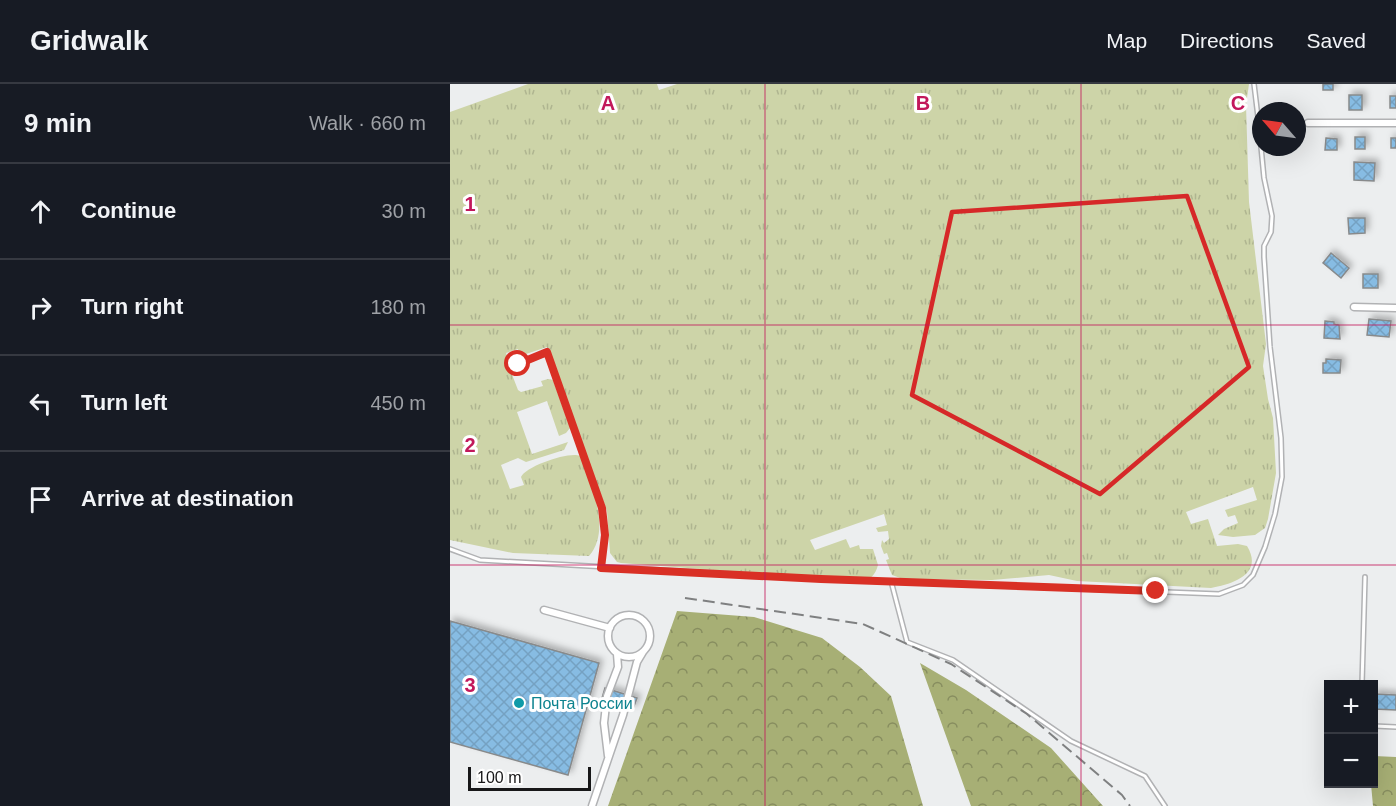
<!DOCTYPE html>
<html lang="en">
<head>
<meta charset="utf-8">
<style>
	:root { --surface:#171b24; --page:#20242c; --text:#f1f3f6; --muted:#9ea1a6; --line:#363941 }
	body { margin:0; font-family:Helvetica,sans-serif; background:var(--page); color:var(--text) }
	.controls { position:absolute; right:18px; bottom:18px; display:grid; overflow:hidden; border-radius:0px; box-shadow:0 6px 24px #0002 }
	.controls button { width:54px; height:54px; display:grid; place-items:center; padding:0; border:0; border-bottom:2px solid var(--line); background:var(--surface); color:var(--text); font:30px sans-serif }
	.compass { position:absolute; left:802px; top:18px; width:54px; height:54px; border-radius:50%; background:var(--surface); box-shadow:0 6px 24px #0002; rotate:298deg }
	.scale { position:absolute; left:18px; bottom:15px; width:123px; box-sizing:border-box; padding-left:6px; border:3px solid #171718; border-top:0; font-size:16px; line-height:21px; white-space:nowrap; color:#171718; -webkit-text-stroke:4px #fff; paint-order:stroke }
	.stop { position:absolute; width:18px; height:18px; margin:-14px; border:4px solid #d93025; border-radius:50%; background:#fff }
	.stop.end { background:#d93025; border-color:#fff; box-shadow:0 2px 6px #0008 }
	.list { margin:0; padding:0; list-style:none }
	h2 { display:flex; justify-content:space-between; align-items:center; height:78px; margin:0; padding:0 24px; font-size:26px }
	h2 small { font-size:20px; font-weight:400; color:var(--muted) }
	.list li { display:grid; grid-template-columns:39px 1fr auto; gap:18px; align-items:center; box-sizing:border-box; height:96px; padding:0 24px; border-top:2px solid var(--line) }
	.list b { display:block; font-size:22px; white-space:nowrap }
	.list em { font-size:20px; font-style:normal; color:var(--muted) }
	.icon { flex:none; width:33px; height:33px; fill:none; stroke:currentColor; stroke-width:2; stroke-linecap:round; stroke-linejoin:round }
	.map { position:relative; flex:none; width:946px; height:722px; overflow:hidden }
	header { display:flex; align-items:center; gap:36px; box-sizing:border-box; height:84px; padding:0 30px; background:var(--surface); border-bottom:2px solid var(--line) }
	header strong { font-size:28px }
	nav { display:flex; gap:33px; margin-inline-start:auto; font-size:21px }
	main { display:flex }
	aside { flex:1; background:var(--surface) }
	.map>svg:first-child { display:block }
	.grass { fill:url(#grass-tufts) }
	.forest { fill:url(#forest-crowns) }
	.building { fill:url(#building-cross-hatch); stroke:#888a8b; stroke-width:1.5; filter:url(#shadow) }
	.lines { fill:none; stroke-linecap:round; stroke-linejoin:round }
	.lane-casing { stroke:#b1b2b4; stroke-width:6 }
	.street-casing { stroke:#b1b2b4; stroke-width:9 }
	.lane { stroke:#fff; stroke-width:3 }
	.street { stroke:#fff; stroke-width:6 }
	.rail { stroke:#7f8081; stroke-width:2; stroke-dasharray:12 6; stroke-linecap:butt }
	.route { stroke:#d93025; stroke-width:8 }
	.marked { fill:none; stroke:#d62828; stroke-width:4.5; stroke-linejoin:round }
	.grid { fill:none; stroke:#c2185b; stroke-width:1.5; stroke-opacity:0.55 }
	.culture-dot { fill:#0f9aa8; stroke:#fff; stroke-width:2 }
	.labels { text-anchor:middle; stroke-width:6; stroke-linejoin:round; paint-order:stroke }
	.culture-label { font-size:16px; fill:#0d838f; stroke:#fff; text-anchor:start }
	.grid-label { font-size:20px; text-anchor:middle; font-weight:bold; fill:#c2185b; stroke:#fff; stroke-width:6; stroke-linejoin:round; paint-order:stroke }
</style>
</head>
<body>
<header>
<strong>Gridwalk</strong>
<nav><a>Map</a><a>Directions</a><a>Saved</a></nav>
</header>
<main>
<aside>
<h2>9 min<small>Walk · 660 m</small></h2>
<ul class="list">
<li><svg class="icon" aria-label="ahead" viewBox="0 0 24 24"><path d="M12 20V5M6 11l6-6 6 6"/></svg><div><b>Continue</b></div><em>30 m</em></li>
<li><svg class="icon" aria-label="right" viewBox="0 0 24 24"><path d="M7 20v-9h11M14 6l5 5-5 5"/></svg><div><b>Turn right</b></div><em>180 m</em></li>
<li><svg class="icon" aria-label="left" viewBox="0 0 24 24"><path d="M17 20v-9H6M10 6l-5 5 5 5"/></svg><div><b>Turn left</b></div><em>450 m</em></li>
<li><svg class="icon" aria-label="arrive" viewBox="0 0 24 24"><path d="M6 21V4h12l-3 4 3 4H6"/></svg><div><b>Arrive at destination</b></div></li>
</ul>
</aside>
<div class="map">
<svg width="946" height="722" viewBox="0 0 946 722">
	<defs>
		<pattern id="grass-tufts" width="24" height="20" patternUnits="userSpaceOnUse" patternTransform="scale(1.5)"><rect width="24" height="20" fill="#cdd4a8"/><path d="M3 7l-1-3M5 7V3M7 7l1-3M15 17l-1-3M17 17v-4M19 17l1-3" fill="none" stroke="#afb590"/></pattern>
		<pattern id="forest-crowns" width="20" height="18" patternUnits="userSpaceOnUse" patternTransform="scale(1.5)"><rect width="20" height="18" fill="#a7af75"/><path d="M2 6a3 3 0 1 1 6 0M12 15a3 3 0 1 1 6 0" fill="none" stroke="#878d5f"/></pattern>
		<pattern id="building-cross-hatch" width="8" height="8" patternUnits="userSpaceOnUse" patternTransform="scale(1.5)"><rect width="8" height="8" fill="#87bce3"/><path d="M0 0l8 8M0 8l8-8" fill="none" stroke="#74a1c2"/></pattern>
		<filter id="shadow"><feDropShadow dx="3.5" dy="-3.5" stdDeviation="3" flood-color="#0004"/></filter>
	</defs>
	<rect width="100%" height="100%" fill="#eceeef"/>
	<path class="grass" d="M 78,0 L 207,0 L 209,6 L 227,0 L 799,0 L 796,21 L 799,118 L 816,260 L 813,282 L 818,315 L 823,334 L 826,389 L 818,435 L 815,444 L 805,451 L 783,453 L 768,451 L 774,445 L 788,439 L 785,431 L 778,433 L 775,426 L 807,416 L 803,403 L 736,428 L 741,440 L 758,435 L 767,462 L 788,460 L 797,462 C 814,490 783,500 761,504 L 627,497 L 599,491 L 542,496 L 453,495 L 442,491 L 436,476 L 439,475 L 437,469 L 434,470 L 431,462 L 432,456 L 434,459 L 439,455 L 438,447 L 428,448 L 426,444 L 437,441 L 434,430 L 360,456 L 365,466 L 396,455 L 400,464 L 409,461 L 410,465 L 423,465 L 428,481 C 425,492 421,495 410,497 L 171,479 L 167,478 L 160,469 L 157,427 L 97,263 L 70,272 L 68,265 L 56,269 L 60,280 L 63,279 L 65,286 L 61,288 L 68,306 L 71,308 L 93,302 L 91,297 L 98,295 L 103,296 L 120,344 L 116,349 L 109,352 L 97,317 L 67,328 L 82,370 L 118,358 L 114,366 L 76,378 L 68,374 L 51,381 L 60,405 L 74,401 L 71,393 C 76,382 120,367 130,372 C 141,401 162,445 139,472 L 63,469 L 0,456 L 0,28 Z"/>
	<path class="forest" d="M 227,527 L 304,533 L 372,554 L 410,583 L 441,612 L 473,722 L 158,722 Z
		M 470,579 L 516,606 L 601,664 L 653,722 L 521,722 Z
		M 924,672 L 946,673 L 946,722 L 923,722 L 921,700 L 924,700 Z"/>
	<path class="building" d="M 873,0 L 883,0 L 883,6 L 873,6 Z
		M 899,11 L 912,11 L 912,26 L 899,26 Z
		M 940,12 L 946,12 L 946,24 L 940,24 Z
		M 905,53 L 915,53 L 915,65 L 905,65 Z
		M 876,54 L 887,55 L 887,66 L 875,66 Z
		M 941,54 L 946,54 L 946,64 L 941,64 Z
		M 904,78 L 925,79 L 924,97 L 904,96 Z
		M 898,134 L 915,134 L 915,149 L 899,150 Z
		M 881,169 L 899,184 L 891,194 L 873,179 Z
		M 913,190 L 928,190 L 928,204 L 913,204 Z
		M 919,235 L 941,237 L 939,253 L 917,251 Z
		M 875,237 L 884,238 L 884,240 L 889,241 L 890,255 L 874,254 Z
		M 876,275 L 891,276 L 890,289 L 873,289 L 873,279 L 876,279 Z
		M 0,537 L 149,579 L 118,691 L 0,658 Z
		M 155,604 L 187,614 L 183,625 L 152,614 Z
		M 924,610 L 946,611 L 946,626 L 924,625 Z"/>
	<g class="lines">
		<defs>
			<path id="lane" d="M 804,0 L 811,58
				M 68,280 L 97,269 L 152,424 L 155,451 L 151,484
				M 0,465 L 30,476 L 371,495 L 769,510 L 793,501 L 803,491 L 815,463 L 825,430 L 832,393 L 831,354 L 820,263 L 814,173 L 814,162 L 821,148 L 822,132 L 814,94 L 811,63
				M 441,497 L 457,558 L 503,576 L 621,657 L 695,692 L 715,722
				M 912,600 L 915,493
				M 924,642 L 946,643"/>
			<path id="street" d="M 858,39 L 946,39
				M 904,223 L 946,224
				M 94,526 L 160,544
				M158 552a21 21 0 1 1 42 0a21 21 0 1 1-42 0Z
				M 158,672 L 154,639 L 157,612 L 168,583 L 167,570
				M 142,722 L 173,631 L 187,578 L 193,568"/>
		</defs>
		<use href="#lane" class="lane-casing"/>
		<use href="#street" class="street-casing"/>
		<use href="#lane" class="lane"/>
		<use href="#street" class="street"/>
		<path class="rail" d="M 235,514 L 413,540 L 501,580 L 577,630 L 672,711 L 680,722"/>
	</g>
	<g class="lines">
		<path class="route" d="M 68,280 L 97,268 L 152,424 L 155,451 L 151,484 L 371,495 L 706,507"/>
	</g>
	<path class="marked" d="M 737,112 L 799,283 L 650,410 L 462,311 L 502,128 Z"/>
	<path class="grid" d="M 315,0 L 315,722M 631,0 L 631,722M 0,241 L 946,241M 0,481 L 946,481"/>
	<circle class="culture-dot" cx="69" cy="619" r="6"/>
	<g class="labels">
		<g class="culture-label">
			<text x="81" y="625">Почта России</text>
		</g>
	</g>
	<g class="grid-label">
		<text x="158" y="26">A</text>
		<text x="473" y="26">B</text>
		<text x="788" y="26">C</text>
		<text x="20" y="127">1</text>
		<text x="20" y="368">2</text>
		<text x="20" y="608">3</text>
	</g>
</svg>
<div class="controls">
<button>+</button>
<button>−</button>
</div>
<svg class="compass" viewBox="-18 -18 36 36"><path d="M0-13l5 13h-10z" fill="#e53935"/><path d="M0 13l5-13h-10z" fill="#9ea1a6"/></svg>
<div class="scale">100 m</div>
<div class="stop" style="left:68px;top:280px"></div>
<div class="stop end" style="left:706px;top:507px"></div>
</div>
</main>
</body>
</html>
